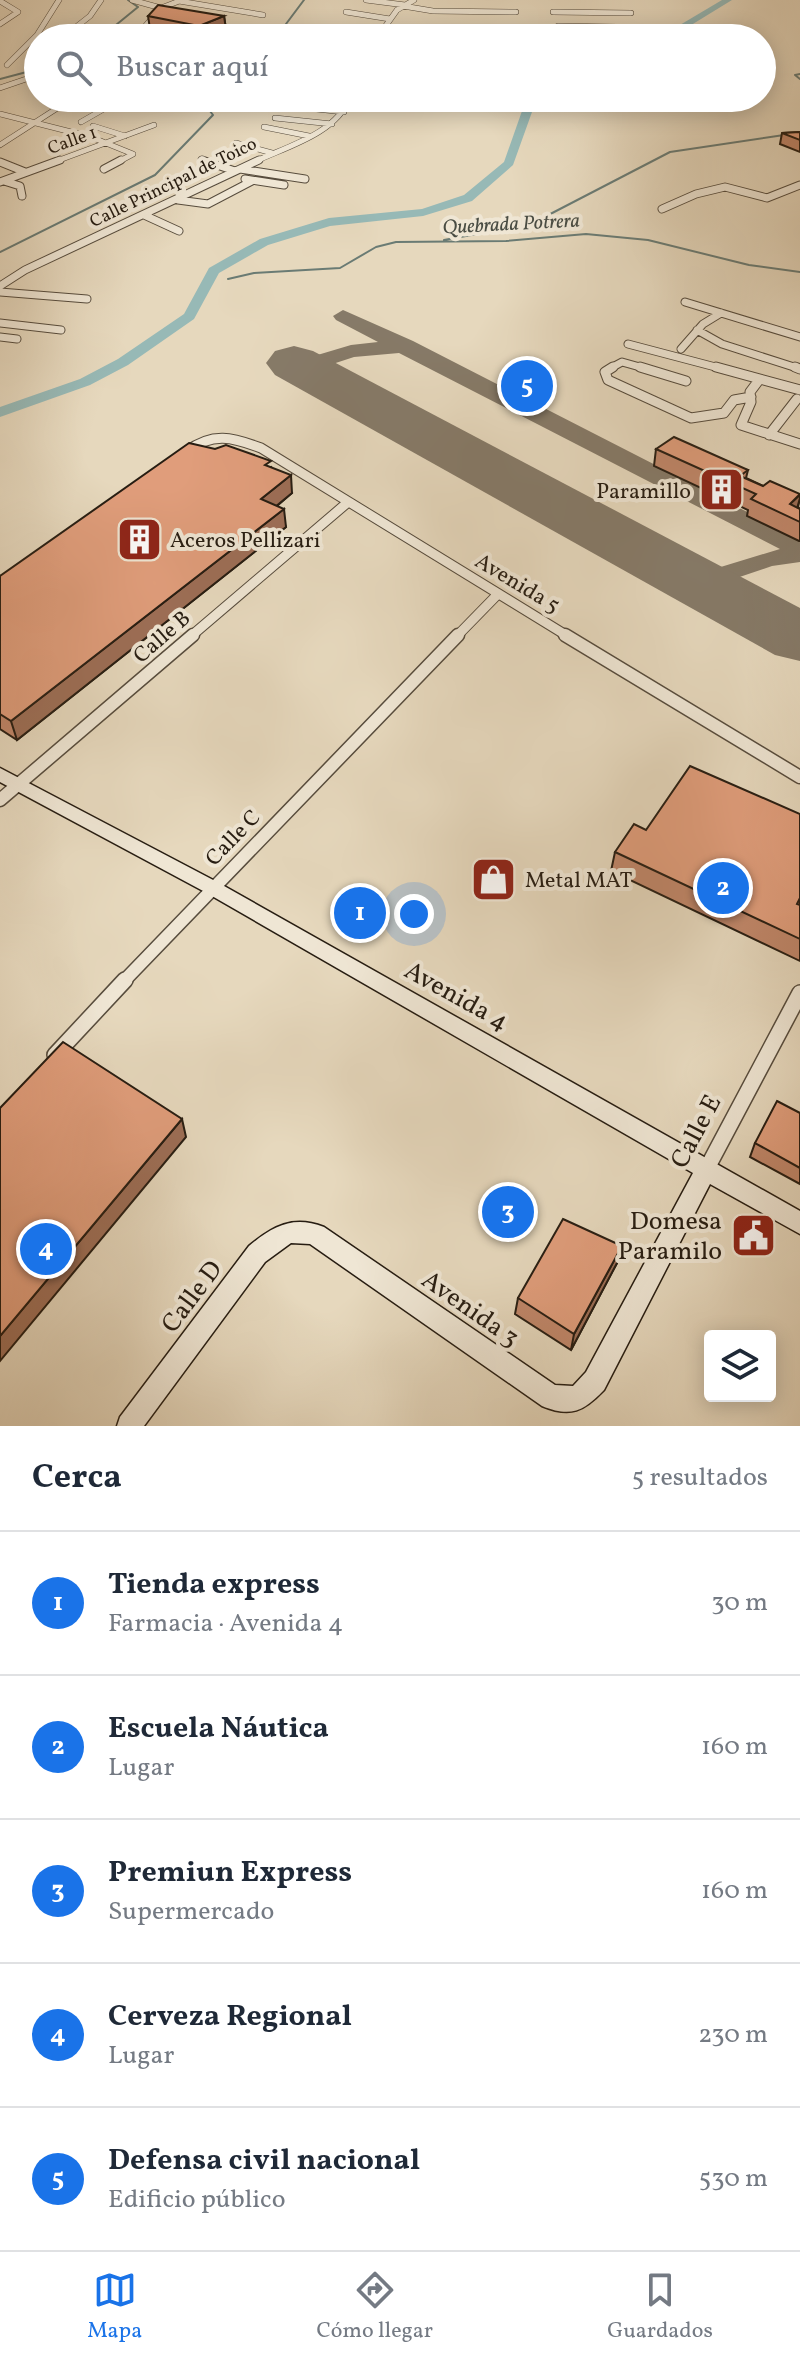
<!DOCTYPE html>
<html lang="es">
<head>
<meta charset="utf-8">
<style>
	:root { --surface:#fff; --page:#f6f6f7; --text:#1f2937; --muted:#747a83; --line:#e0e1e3; --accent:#1a73e8 }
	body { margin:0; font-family:Vollkorn,serif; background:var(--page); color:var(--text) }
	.controls { position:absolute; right:24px; bottom:24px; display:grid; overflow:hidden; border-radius:8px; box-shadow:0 4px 20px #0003 }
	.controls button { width:72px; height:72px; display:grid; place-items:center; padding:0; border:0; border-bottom:2px solid var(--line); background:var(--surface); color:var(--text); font:40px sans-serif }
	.you { position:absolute; left:414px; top:914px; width:28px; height:28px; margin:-20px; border:6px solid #fff; border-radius:50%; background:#1a73e8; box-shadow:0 0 0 12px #1a73e833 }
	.badge { display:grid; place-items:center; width:52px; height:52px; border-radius:50%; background:var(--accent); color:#fff; font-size:26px; font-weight:700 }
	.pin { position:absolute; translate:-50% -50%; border:4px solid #fff; box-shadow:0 2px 8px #0006 }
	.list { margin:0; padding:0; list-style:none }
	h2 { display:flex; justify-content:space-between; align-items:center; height:104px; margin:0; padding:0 32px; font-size:34px }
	h2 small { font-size:26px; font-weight:400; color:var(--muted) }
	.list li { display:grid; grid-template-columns:52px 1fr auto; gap:24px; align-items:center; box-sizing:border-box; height:144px; padding:0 32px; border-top:2px solid var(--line) }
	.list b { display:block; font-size:30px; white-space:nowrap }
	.list p { margin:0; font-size:26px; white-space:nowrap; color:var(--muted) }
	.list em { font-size:26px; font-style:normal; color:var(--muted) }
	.icon { flex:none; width:44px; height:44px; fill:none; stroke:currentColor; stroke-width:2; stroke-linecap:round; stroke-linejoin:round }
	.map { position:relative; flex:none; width:800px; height:1426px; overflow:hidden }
	.search { position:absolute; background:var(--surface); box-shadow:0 4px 20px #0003; left:24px; right:24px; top:24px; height:88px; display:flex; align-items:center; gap:20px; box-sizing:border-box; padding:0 28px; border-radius:44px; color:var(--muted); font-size:30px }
	.sheet { height:824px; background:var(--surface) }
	nav { display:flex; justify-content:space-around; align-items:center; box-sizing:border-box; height:112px; border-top:2px solid var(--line); background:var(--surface); font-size:22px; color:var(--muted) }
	nav a { display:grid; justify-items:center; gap:4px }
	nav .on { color:var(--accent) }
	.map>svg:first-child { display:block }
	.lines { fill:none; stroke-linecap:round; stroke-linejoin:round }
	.stream { stroke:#6a7b74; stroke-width:2 }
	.river { fill:#97b9b6; fill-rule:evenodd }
	.taxiway { fill:#867a68; fill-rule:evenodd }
	.runway { fill:#867a68; fill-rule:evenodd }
	.street-far4-casing { stroke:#574c3d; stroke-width:6 }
	.street-far3-casing { stroke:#574c3d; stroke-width:9 }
	.street-far2-casing { stroke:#574c3d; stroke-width:11 }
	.street-far1-casing { stroke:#574c3d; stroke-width:15 }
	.street-casing { stroke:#574c3d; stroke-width:18 }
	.secondary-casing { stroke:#271d12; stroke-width:3 }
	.street-far4 { stroke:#efe6d4; stroke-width:5 }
	.street-far3 { stroke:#efe6d4; stroke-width:7 }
	.street-far2 { stroke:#efe6d4; stroke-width:9 }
	.street-far1 { stroke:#efe6d4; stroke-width:12 }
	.street { stroke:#efe6d4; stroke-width:15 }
	.secondary { fill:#efe6d4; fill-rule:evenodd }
	.wall { fill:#c1876a; stroke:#271d12; stroke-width:2 }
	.shaded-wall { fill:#9d6e56; stroke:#271d12; stroke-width:2 }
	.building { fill:#e09d7b; stroke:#271d12; stroke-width:2 }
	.labels { text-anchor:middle; stroke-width:8; stroke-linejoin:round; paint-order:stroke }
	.far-street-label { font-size:18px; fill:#271d12; stroke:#efe6d4 }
	.far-water-label { font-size:20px; font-style:italic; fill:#494c43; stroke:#efe6d4 }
	.poi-label { font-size:22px; fill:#271d12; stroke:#efe6d4; text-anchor:start }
	.street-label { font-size:22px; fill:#271d12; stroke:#efe6d4 }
	.near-street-label { font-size:26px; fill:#271d12; stroke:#efe6d4 }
	.near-poi-label { font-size:26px; fill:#271d12; stroke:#efe6d4; text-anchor:end }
</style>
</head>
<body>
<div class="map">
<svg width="800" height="1426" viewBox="0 0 800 1426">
	<rect width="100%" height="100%" fill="#e6d8bd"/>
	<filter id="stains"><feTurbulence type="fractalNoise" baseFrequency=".0025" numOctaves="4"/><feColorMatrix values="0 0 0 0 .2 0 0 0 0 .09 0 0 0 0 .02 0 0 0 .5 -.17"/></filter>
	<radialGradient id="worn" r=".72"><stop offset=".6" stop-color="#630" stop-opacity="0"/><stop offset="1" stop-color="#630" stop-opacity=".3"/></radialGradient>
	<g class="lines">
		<path class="stream" d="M 100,38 L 138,7 L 128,0
			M 270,38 L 280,32 L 304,0
			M 800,74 L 795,75 L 800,79
			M 0,79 L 38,69
			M 444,240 L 531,224 L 670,152 L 784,135
			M 0,252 L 155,175 L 213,115 L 200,98
			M 228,279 L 254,273 L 340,268 L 376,247 L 396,242 L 506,241 L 586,234 L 648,240 L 749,265 L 800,272"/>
		<path class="river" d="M 722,0 L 732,0 L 670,38 L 658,38 Z
			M 533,98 L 544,98 L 532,112 L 513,165 L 472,201 L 423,216 L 330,226 L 268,245 L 219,273 L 194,319 L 128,365 L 90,385 L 0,417 L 0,407 L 80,379 L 118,359 L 184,314 L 209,268 L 260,239 L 329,218 L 422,209 L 464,195 L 504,162 L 522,111 Z"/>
		<path class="taxiway" d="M 343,310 L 413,341 L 800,539 L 800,562 L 772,566 L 698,591 L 688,589 L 685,583 L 688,577 L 780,549 L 399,353 L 354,357 L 302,374 L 294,372 L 291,367 L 294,362 L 351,345 L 378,342 L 336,320 L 333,316 Z"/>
		<path class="runway" d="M 294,346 L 313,351 L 800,608 L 800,661 L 775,655 L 275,375 L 266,363 L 275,351 Z"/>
		<defs>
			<path id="street-far4" d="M 132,0 L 161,8
				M 366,0 L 405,5
				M 0,1 L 18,12 L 0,24
				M 179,1 L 263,15
				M 403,6 L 433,11 L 516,12
				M 346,12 L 390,19
				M 553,12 L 631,13
				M 558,26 L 617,27
				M 320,27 L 381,32
				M 62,38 L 90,16 L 101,0
				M 135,38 L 161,8 L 182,0
				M 377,38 L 397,10 L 414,0
				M 7,65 L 37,35 L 59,0
				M 0,88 L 38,75
				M 71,99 L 109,106 L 81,122
				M 243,101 L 344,112
				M 0,114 L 91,137 L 133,154 L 118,162
				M 275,118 L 332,124
				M 93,126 L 125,136
				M 264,127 L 309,136
				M 236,143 L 272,153
				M 0,145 L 73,98
				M 202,160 L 208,162
				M 54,162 L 154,125
				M 254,162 C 288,146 335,134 350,98"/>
			<path id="street-far3" d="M 202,160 L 235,171
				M 0,162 L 25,172
				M 104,169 L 121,160
				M 240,169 L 305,179
				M 245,179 L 284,185
				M 4,181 L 20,186 L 22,196
				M 0,182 L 60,160
				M 178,200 L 208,204 L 252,181
				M 662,209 L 696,194 L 725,187 L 767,198 L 800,185
				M 144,215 L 179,231
				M 0,286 L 25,270 L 259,160
				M 0,292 L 87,299
				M 685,302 L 800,337
				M 0,323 L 61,330
				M 697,330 L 722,344 L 800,369
				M 0,337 L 17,339
				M 628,344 L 723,369
				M 681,349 L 703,324 L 721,313
				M 609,369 L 622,362 L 647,369"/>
			<path id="street-far2" d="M 613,367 L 605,372 L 608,380 L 691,418 L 724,413 L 734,400 L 751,397
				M 640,367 L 686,381
				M 716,367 L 800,390
				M 795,367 L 800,369
				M 759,380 L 750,392 L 751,402 L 741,425 L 800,444
				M 769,435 L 797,399
				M 187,451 C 213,432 232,437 261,448 L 569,637
				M 190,637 L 347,503
				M 456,637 L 498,594"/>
			<path id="street-far1" d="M 565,635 L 800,777
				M 0,800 L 193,635
				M 123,982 L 458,635"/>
			<path id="street" d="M 55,1055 L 125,980
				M 705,1172 L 800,993"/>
			<path id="secondary" d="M 0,768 L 217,882 L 800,1211 L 800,1234 L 710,1184 L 604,1390 C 584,1411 571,1418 542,1406 L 310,1244 L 291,1243 L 265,1262 L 144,1426 L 117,1426 L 120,1417 L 249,1246 C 273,1226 293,1215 324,1227 L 555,1385 L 573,1386 L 586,1372 L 693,1173 L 205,892 L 0,782 Z"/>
		</defs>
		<use href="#street-far4" class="street-far4-casing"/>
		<use href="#street-far3" class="street-far3-casing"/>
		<use href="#street-far2" class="street-far2-casing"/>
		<use href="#street-far1" class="street-far1-casing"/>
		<use href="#street" class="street-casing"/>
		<use href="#secondary" class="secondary-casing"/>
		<use href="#street-far4" class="street-far4"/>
		<use href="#street-far3" class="street-far3"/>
		<use href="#street-far2" class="street-far2"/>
		<use href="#street-far1" class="street-far1"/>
		<use href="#street" class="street"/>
		<use href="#secondary" class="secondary"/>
	</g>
	<path class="wall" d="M 148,16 L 224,16 L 226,29 L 204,38 L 193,38 L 150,29 Z
		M 800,132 L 800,152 L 780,144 L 782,133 Z
		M 656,449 L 748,470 L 746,478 L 763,486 L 800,498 L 798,507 L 800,509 L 800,541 L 799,541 L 747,516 L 748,510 L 654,466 Z
		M 271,467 L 292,493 L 277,506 L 286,527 L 17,740 L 0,729 L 0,576 Z
		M 800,814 L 800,961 L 611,871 L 615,852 L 646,830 Z
		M 800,1113 L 800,1184 L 750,1157 L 755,1143 Z
		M 622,1246 L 617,1263 L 571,1350 L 515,1314 L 518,1298 Z"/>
	<path class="shaded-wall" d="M 224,16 L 226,29 L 204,38 L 200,38 L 199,26 Z
		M 291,475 L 292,493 L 263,517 L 261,499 Z
		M 800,495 L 800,498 L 796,512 L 790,504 Z
		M 284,509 L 286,527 L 17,740 L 11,721 Z
		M 182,1119 L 186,1137 L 0,1361 L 0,1336 Z
		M 622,1246 L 617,1263 L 571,1350 L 574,1334 Z"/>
	<path class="building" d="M 158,5 L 224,16 L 199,26 L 148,16 Z
		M 800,132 L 800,140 L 782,133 Z
		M 674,437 L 748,470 L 740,476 L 763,486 L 770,481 L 800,494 L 790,504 L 800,509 L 800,522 L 751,499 L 756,494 L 656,449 Z
		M 189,443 L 215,449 L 226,445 L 271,461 L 265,465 L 291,475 L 261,499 L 284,509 L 11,721 L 0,714 L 0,576 Z
		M 690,766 L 800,814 L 800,898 L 797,904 L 800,905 L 800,939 L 615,852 L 634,824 L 646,830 Z
		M 63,1042 L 182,1119 L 0,1336 L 0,1108 Z
		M 777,1101 L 800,1113 L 800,1168 L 755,1143 Z
		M 563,1219 L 622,1246 L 574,1334 L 518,1298 Z"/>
	<defs>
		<symbol id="building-square" viewBox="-11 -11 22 22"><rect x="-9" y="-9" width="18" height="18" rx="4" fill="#8f2418" stroke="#efe6d4"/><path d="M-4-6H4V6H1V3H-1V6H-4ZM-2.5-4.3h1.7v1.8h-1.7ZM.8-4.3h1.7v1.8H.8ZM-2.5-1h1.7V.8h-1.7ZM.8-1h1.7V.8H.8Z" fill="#fff"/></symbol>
		<symbol id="shop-square" viewBox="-11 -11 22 22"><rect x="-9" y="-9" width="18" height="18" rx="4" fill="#8f2418" stroke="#efe6d4"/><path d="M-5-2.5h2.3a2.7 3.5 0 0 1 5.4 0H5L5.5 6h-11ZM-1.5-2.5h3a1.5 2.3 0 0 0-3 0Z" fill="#fff"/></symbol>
		<symbol id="civic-square" viewBox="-11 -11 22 22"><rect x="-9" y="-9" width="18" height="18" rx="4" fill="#8f2418" stroke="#efe6d4"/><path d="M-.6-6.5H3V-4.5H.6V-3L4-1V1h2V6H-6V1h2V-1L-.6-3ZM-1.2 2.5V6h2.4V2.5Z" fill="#fff"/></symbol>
	</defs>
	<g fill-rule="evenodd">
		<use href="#building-square" x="696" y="464" width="51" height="51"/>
		<use href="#building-square" x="114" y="514" width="51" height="51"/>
		<use href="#shop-square" x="468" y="854" width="51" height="51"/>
		<use href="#civic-square" x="728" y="1210" width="51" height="51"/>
	</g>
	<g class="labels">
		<g class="far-street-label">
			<text transform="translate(72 140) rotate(-20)" y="6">Calle 1</text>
			<text transform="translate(173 182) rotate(-26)" y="6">Calle Principal de Toico</text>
		</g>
		<g class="far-water-label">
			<text transform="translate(511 223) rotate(-3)" y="7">Quebrada Potrera</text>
		</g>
		<g class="poi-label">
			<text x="691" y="498" text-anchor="end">Paramillo</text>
			<text x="170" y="547">Aceros Pellizari</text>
			<text x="525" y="887">Metal MAT</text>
		</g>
		<g class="street-label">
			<text transform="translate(518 582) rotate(31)" y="8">Avenida 5</text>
			<text transform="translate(161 636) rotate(-41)" y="8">Calle B</text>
			<text transform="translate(232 837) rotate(-46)" y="8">Calle C</text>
		</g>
		<g class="near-street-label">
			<text transform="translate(457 995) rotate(29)" y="9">Avenida 4</text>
			<text transform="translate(695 1131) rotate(-62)" y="9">Calle E</text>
			<text transform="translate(191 1296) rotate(-53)" y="9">Calle D</text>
			<text transform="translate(471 1308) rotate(35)" y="9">Avenida 3</text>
		</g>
		<g class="near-poi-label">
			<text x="722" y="1229">Domesa<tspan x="722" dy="30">Paramilo</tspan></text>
		</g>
	</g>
	<rect width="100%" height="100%" filter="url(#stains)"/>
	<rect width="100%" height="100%" fill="url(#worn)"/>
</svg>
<div class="controls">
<button><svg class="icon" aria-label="layers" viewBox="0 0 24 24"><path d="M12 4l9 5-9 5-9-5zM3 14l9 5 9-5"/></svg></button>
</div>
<div class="you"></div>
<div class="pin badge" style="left:360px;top:913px">1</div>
<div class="pin badge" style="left:723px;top:888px">2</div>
<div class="pin badge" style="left:508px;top:1212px">3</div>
<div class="pin badge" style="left:46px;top:1249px">4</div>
<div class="pin badge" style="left:527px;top:386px">5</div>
<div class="search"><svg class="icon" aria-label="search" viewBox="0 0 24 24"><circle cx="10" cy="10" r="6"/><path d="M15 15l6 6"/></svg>Buscar aquí</div>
</div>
<section class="sheet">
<h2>Cerca<small>5 resultados</small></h2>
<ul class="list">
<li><span class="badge">1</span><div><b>Tienda express</b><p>Farmacia · Avenida 4</p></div><em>30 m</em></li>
<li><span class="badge">2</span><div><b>Escuela Náutica</b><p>Lugar</p></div><em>160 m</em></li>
<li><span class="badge">3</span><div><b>Premiun Express</b><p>Supermercado</p></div><em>160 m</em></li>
<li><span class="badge">4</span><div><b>Cerveza Regional</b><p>Lugar</p></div><em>230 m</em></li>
<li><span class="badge">5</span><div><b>Defensa civil nacional</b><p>Edificio público</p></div><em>530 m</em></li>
</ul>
</section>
<nav>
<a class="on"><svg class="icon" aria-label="map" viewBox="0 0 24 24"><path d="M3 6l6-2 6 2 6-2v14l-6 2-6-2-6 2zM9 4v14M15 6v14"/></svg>Mapa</a>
<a><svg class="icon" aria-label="directions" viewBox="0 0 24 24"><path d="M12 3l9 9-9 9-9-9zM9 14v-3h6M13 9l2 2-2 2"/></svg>Cómo llegar</a>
<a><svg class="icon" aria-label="saved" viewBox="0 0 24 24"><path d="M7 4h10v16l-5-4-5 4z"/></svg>Guardados</a>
</nav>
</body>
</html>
